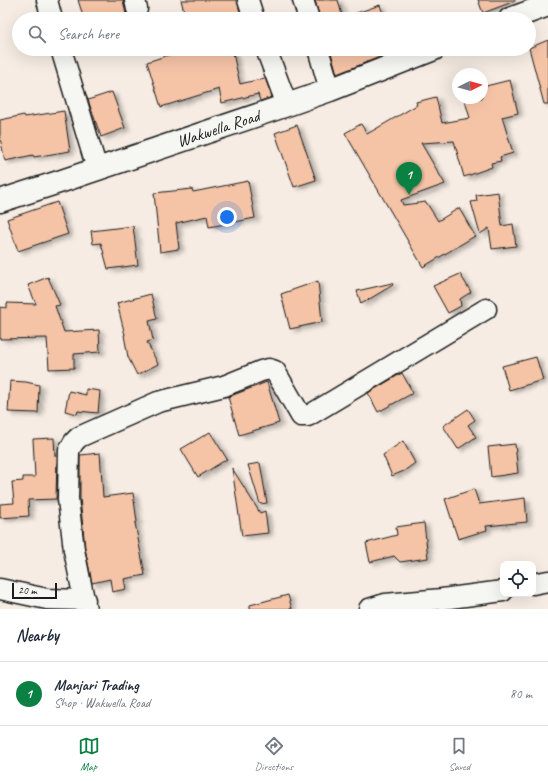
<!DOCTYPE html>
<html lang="en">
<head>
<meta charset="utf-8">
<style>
	:root { --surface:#fff; --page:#f2f2f3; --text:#1f2937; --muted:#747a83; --line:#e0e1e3; --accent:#0b8043 }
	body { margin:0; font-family:Caveat,sans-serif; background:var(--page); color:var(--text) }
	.controls { position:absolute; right:12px; bottom:12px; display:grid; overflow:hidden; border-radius:8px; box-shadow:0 4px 16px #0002 }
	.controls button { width:36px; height:36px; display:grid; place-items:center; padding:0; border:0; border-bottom:1px solid var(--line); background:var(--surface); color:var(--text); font:20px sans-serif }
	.compass { position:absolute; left:452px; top:68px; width:36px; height:36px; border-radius:50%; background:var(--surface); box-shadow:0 4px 16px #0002; rotate:85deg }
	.scale { position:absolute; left:12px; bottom:10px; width:45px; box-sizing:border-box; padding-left:4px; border:2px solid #1c1c1c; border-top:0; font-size:11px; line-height:14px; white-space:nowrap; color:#1c1c1c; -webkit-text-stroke:3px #f6f6f2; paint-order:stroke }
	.you { position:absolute; left:227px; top:217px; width:14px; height:14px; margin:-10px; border:3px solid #fff; border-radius:50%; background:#1a73e8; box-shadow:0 0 0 6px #1a73e833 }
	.badge { display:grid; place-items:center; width:26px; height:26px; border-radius:50%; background:var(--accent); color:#fff; font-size:13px; font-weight:700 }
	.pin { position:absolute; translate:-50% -33px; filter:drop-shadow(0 1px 2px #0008) }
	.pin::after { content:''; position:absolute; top:21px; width:14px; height:12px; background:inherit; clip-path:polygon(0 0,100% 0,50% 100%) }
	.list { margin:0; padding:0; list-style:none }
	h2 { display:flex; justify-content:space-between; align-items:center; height:52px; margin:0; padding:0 16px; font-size:17px }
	h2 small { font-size:13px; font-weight:400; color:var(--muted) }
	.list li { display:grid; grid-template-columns:26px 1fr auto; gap:12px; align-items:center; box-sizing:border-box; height:64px; padding:0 16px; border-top:1px solid var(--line) }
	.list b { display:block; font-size:15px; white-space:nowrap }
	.list p { margin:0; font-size:13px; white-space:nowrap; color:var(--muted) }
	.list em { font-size:13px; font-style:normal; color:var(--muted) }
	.icon { flex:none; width:22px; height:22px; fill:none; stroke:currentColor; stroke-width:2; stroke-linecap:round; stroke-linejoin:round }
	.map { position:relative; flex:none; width:548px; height:609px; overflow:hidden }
	.search { position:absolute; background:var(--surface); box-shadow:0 4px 16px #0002; left:12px; right:12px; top:12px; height:44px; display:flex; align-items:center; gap:10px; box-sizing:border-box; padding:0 14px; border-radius:22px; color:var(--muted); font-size:15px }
	.sheet { height:116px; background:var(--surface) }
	nav { display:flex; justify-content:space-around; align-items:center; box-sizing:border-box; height:56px; border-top:1px solid var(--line); background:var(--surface); font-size:11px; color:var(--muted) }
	nav a { display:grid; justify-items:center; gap:2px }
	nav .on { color:var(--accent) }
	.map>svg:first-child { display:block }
	.building { fill:#f5c3a6; stroke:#1c1c1c; filter:url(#shadow) }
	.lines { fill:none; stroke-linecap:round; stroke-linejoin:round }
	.minor-casing { stroke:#1c1c1c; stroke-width:23 }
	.major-casing { stroke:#1c1c1c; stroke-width:25 }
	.minor { stroke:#f6f6f2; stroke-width:20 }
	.major { stroke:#f6f6f2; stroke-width:22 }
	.labels { text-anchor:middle; stroke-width:4; stroke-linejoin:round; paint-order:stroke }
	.street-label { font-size:17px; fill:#1c1c1c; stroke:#f6f6f2 }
</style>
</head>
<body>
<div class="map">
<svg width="548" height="609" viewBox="0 0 548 609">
	<defs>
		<filter id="shadow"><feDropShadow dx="4.5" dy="2.5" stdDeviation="2" flood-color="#0004"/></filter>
	</defs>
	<rect width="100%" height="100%" fill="#f6ece3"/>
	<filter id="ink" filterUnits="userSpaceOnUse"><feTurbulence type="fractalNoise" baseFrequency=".025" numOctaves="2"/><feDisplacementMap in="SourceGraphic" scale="8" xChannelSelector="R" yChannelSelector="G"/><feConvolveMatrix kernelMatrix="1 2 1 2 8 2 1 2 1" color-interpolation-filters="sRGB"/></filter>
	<g filter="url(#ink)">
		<path class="building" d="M 78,0 L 123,0 L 127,19 L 84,19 Z
			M 181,0 L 237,0 L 242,19 L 186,19 Z
			M 315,0 L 338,0 L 343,19 L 320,19 Z
			M 478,0 L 515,0 L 515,1 L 483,13 Z
			M 380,5 L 385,19 L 345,19 L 345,17 Z
			M 548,40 L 548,104 L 544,104 L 529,48 Z
			M 187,49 L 232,49 L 240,84 L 265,78 L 272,97 L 260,101 L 258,94 L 222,103 L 219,89 L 161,107 L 147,62 Z
			M 330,49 L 400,49 L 337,74 Z
			M 510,80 L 518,113 L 502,117 L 513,153 L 500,157 L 501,161 L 491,163 L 492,167 L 464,177 L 454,141 L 421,143 L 445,184 L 401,200 L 403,205 L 426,202 L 438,221 L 459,208 L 475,236 L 423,267 L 345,133 L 361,124 L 367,134 L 417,105 L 416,102 L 436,97 L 442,123 L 470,118 L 464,98 L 482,98 L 482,87 Z
			M 112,92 L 125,128 L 101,137 L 88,100 Z
			M 64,111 L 70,151 L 34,157 L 33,155 L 5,161 L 0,138 L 0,120 L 24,115 L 25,117 Z
			M 297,125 L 316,180 L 294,187 L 275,133 Z
			M 248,181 L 255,218 L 209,227 L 207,216 L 176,223 L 179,249 L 160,252 L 154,193 L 192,189 L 193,192 Z
			M 498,192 L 502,226 L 513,224 L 516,246 L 492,249 L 489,228 L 480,234 L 471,202 L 477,201 L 476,195 Z
			M 57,202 L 68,234 L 18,251 L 7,219 Z
			M 133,226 L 138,265 L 108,269 L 101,243 L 93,244 L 91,231 Z
			M 460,274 L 471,292 L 460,299 L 461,306 L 448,313 L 433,286 Z
			M 48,277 L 60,305 L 55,306 L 64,332 L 99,330 L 100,352 L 74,354 L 74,368 L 49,369 L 47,338 L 0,339 L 0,307 L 7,308 L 7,303 L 36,304 L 28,285 Z
			M 318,281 L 322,322 L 290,329 L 281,294 Z
			M 392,283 L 393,285 L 361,304 L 357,291 Z
			M 151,294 L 157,319 L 149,321 L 153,340 L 147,342 L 158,364 L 137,375 L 128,357 L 124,335 L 125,335 L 117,303 Z
			M 536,357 L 543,380 L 509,390 L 502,366 Z
			M 402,373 L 413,393 L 378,412 L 368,393 Z
			M 10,381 L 26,382 L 39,385 L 38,413 L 8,412 Z
			M 267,382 L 279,423 L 239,435 L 228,397 Z
			M 86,389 L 100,391 L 98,413 L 78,411 L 77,414 L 65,411 L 69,391 L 86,395 Z
			M 468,409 L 475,420 L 468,425 L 476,437 L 458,449 L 443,426 Z
			M 210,432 L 227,459 L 198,477 L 181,449 Z
			M 54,438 L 55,456 L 57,456 L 56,499 L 28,500 L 29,516 L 0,518 L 0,504 L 14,503 L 12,482 L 23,481 L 23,477 L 35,477 L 33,439 Z
			M 403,441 L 415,463 L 404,471 L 392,476 L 383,455 Z
			M 515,444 L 518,473 L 491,477 L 488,447 Z
			M 100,453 L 103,497 L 133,493 L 137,522 L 135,523 L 145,575 L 124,579 L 126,589 L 112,592 L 110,579 L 92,583 L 85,548 L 80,498 L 80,455 Z
			M 260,463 L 267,503 L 260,504 L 248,465 Z
			M 232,468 L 260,513 L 265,511 L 268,533 L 242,536 Z
			M 474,489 L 479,504 L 525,498 L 527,522 L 486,526 L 487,530 L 458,539 L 445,499 Z
			M 424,523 L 428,558 L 400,562 L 394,556 L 370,562 L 366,543 L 397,535 L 396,527 Z
			M 288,595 L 292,609 L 250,609 L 250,605 Z"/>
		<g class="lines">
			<defs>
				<path id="minor" d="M 47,0 L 52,19
					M 135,0 L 137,9
					M 248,0 L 254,19
					M 303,0 L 309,19
					M 61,49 L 97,169
					M 266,49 L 287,105
					M 318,49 L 330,90
					M 533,584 L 548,581
					M 0,589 L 47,599 L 85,600
					M 86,609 L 74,550 L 68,499 L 69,450 L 74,442 L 79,437 L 158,402 L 224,386 L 261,371 L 269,369 L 275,371 L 301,416 L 308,416 L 486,309
					M 369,609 L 385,604 L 442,599 L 503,591"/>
				<path id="major" d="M 510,19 L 548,5
					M 0,201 L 62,181 L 287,105 L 330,90 L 434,49"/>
			</defs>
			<use href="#minor" class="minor-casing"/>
			<use href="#major" class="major-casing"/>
			<use href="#minor" class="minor"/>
			<use href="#major" class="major"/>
		</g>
	</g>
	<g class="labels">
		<g class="street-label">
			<text transform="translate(218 128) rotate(-18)" y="6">Wakwella Road</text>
		</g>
	</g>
</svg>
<div class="controls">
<button><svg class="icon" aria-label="locate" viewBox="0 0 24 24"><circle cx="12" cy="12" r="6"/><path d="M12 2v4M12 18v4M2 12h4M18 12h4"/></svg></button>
</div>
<svg class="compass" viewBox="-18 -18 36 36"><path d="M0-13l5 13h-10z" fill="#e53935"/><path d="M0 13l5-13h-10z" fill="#747a83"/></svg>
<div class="scale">20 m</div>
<div class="you"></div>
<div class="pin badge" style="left:409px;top:195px">1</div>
<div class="search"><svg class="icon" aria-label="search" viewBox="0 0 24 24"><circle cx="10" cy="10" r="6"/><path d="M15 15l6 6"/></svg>Search here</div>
</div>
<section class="sheet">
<h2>Nearby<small></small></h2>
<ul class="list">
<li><span class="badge">1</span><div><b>Manjari Trading</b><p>Shop · Wakwella Road</p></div><em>80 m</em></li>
</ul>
</section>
<nav>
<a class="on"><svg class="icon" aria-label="map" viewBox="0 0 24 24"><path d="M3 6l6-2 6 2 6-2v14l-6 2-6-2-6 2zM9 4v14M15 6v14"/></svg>Map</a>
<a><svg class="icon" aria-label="directions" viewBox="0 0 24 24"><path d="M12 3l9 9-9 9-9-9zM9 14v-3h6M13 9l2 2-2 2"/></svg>Directions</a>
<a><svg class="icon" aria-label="saved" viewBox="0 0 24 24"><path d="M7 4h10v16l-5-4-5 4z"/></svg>Saved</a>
</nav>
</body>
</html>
